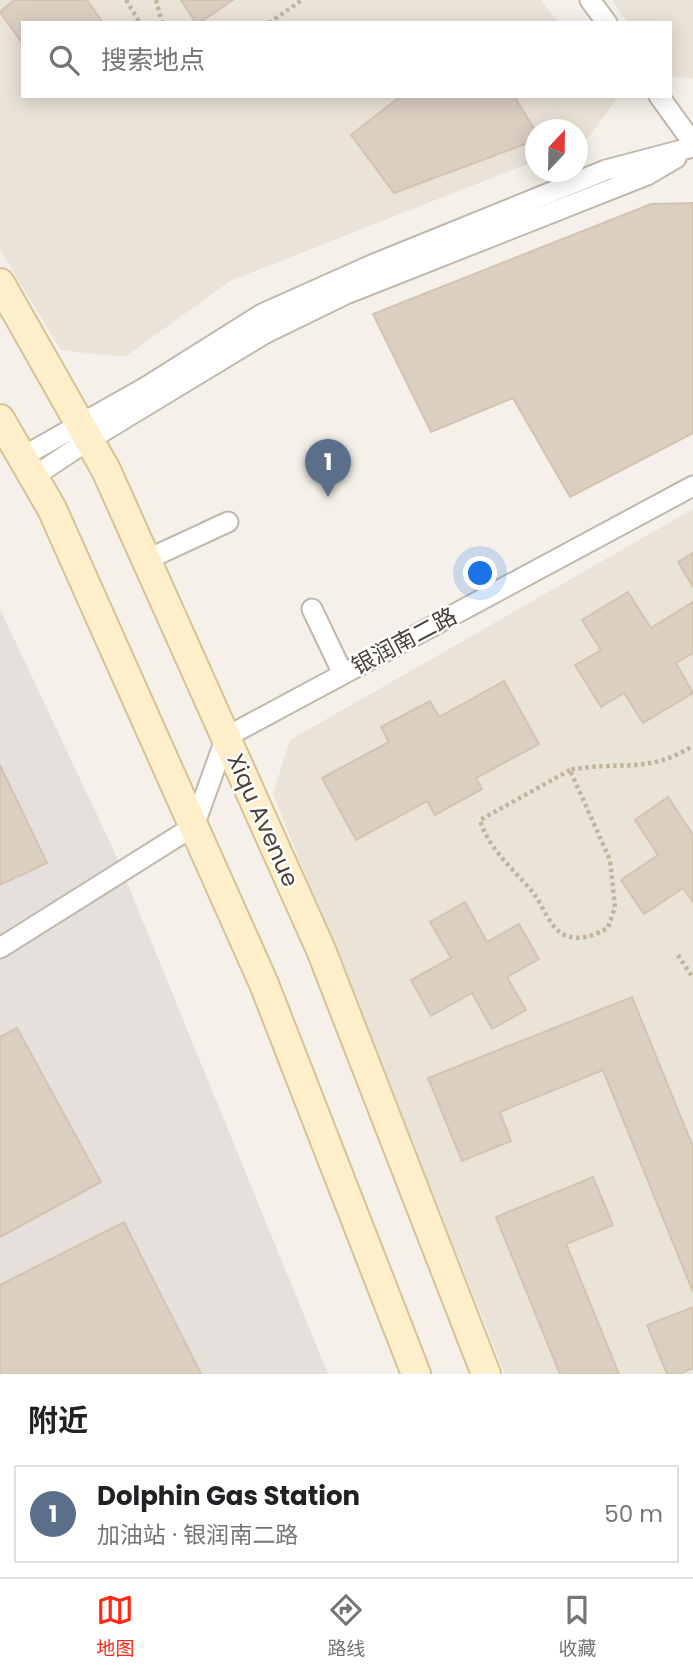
<!DOCTYPE html>
<html lang="zh">
<head>
<meta charset="utf-8">
<style>
	:root { --surface:#fff; --page:#f2f2f2; --text:#202124; --muted:#757577; --line:#e0e0e0; --accent:#ff2917 }
	body { margin:0; font-family:Poppins,"Noto Sans SC",sans-serif; background:var(--page); color:var(--text) }
	.compass { position:absolute; left:525px; top:119px; width:63px; height:63px; border-radius:50%; background:var(--surface); box-shadow:0 4px 18px #0003; rotate:22deg }
	.you { position:absolute; left:481px; top:574px; width:24px; height:24px; margin:-18px; border:5px solid #fff; border-radius:50%; background:#1a73e8; box-shadow:0 0 0 10px #1a73e833 }
	.badge { display:grid; place-items:center; width:46px; height:46px; border-radius:50%; background:var(--accent); color:#fff; font-size:23px; font-weight:700 }
	.pin { position:absolute; translate:-50% -58px; filter:drop-shadow(0 2px 4px #0008) }
	.pin::after { content:''; position:absolute; top:37px; width:24px; height:21px; background:inherit; clip-path:polygon(0 0,100% 0,50% 100%) }
	.list { margin:0; padding:0; list-style:none }
	h2 { display:flex; justify-content:space-between; align-items:center; height:91px; margin:0; padding:0 28px; font-size:30px }
	h2 small { font-size:23px; font-weight:400; color:var(--muted) }
	.list li { display:grid; grid-template-columns:46px 1fr auto; gap:21px; align-items:center; box-sizing:border-box; height:98px; margin:0 14px 14px; padding:0 14px; border:2px solid var(--line); border-radius:0px }
	.list b { display:block; font-size:26px; white-space:nowrap }
	.list p { margin:0; font-size:23px; white-space:nowrap; color:var(--muted) }
	.list em { font-size:23px; font-style:normal; color:var(--muted) }
	.icon { flex:none; width:38px; height:38px; fill:none; stroke:currentColor; stroke-width:2; stroke-linecap:round; stroke-linejoin:round }
	.map { position:relative; flex:none; width:693px; height:1374px; overflow:hidden }
	.search { position:absolute; background:var(--surface); box-shadow:0 4px 18px #0003; left:21px; right:21px; top:21px; height:77px; display:flex; align-items:center; gap:18px; box-sizing:border-box; padding:0 24px; border-radius:0px; color:var(--muted); font-size:26px }
	.sheet { height:203px; background:var(--surface) }
	nav { display:flex; justify-content:space-around; align-items:center; box-sizing:border-box; height:98px; border-top:2px solid var(--line); background:var(--surface); font-size:19px; color:var(--muted) }
	nav a { display:grid; justify-items:center; gap:4px }
	nav .on { color:var(--accent) }
	.map>svg:first-child { display:block }
	.residential { fill:#eae3d8 }
	.industrial { fill:#e5e0db }
	.building { fill:#dbcfc2; stroke:#d3c3b1; stroke-width:2 }
	.lines { fill:none; stroke-linecap:round; stroke-linejoin:round }
	.street-casing { stroke:#c2b8ac; stroke-width:23 }
	.secondary-casing { stroke:#d7c298; stroke-width:32 }
	.path { stroke:#c4b39c; stroke-width:4.5; stroke-dasharray:3.5 3.5; stroke-linecap:butt }
	.street { stroke:#fff; stroke-width:19 }
	.secondary { stroke:#ffeeca; stroke-width:28 }
	.labels { text-anchor:middle; stroke-width:5; stroke-linejoin:round; paint-order:stroke }
	.street-label { font-size:23px; fill:#4a4137; stroke:#fff }
</style>
</head>
<body>
<div class="map">
<svg width="693" height="1374" viewBox="0 0 693 1374">
	<rect width="100%" height="100%" fill="#f5f1ea"/>
	<path class="residential" d="M 0,0 L 541,0 L 559,23 L 23,23 L 23,96 L 615,96 L 617,99 L 584,143 L 578,145 L 578,130 L 536,130 L 535,161 L 230,281 L 125,357 L 61,350 L 0,250 Z
		M 612,0 L 693,0 L 693,79 L 670,76 L 670,23 L 628,23 Z
		M 693,509 L 693,1374 L 505,1374 L 273,794 L 290,740 Z"/>
	<path class="industrial" d="M 0,609 L 115,853 L 328,1374 L 0,1374 Z"/>
	<path class="building" d="M 14,0 L 87,0 L 103,23 L 23,23 L 23,44 L 0,12 Z
		M 181,0 L 233,0 L 199,23 L 196,23 Z
		M 401,96 L 514,96 L 536,132 L 536,140 L 394,193 L 351,135 Z
		M 693,203 L 693,433 L 570,497 L 513,398 L 431,432 L 373,314 L 651,204 Z
		M 693,553 L 693,587 L 678,562 Z
		M 628,592 L 651,628 L 693,602 L 693,653 L 676,663 L 693,693 L 643,723 L 624,693 L 601,707 L 575,665 L 601,650 L 582,620 Z
		M 504,681 L 539,744 L 476,778 L 482,789 L 435,815 L 427,801 L 356,840 L 322,778 L 389,742 L 381,727 L 430,701 L 439,717 Z
		M 0,765 L 47,863 L 0,885 Z
		M 668,797 L 693,835 L 693,902 L 683,888 L 644,914 L 621,880 L 658,855 L 635,820 Z
		M 465,902 L 487,942 L 519,924 L 539,959 L 507,977 L 526,1010 L 492,1029 L 472,993 L 431,1016 L 411,980 L 451,958 L 430,922 Z
		M 632,997 L 693,1147 L 693,1292 L 603,1070 L 500,1112 L 511,1141 L 462,1161 L 428,1078 Z
		M 17,1028 L 101,1182 L 0,1237 L 0,1037 Z
		M 593,1177 L 613,1225 L 566,1244 L 619,1374 L 560,1374 L 496,1217 Z
		M 124,1222 L 201,1374 L 0,1374 L 0,1285 Z
		M 693,1307 L 693,1368 L 679,1374 L 667,1374 L 647,1325 Z"/>
	<g class="lines">
		<defs>
			<path id="street" d="M 590,0 L 607,23
				M 659,96 L 693,143
				M 22,457 L 146,387 L 262,314 L 374,264 L 606,170 L 693,147
				M 33,477 L 89,440 L 264,334 L 346,294 L 647,175 L 676,158
				M 146,560 L 228,522
				M 312,609 L 343,674
				M 0,948 L 194,826 L 226,737 L 693,486"/>
			<path id="secondary" d="M 0,283 L 106,470 L 321,950 L 486,1374
				M 0,419 L 52,509 L 264,984 L 416,1374"/>
		</defs>
		<use href="#street" class="street-casing"/>
		<use href="#secondary" class="secondary-casing"/>
		<path class="path" d="M 126,0 L 140,23
			M 156,0 L 162,23
			M 269,23 L 302,0
			M 570,770 L 480,820 C 488,849 516,871 534,894 C 544,907 550,930 567,936 C 583,941 594,935 608,928 L 615,907 L 610,860 L 570,770 C 620,760 645,775 693,746
			M 678,955 L 693,978"/>
		<use href="#street" class="street"/>
		<use href="#secondary" class="secondary"/>
	</g>
	<g class="labels">
		<g class="street-label">
			<text transform="translate(404 641) rotate(-28)" y="8">银润南二路</text>
			<text transform="translate(263 820) rotate(66)" y="8">Xiqu Avenue</text>
		</g>
	</g>
</svg>
<svg class="compass" viewBox="-18 -18 36 36"><path d="M0-13l5 13h-10z" fill="#e53935"/><path d="M0 13l5-13h-10z" fill="#757577"/></svg>
<div class="you"></div>
<div class="pin badge" style="left:328px;top:497px;background:#5c6f8a">1</div>
<div class="search"><svg class="icon" aria-label="search" viewBox="0 0 24 24"><circle cx="10" cy="10" r="6"/><path d="M15 15l6 6"/></svg>搜索地点</div>
</div>
<section class="sheet">
<h2>附近<small></small></h2>
<ul class="list">
<li><span class="badge" style="background:#5c6f8a">1</span><div><b>Dolphin Gas Station</b><p>加油站 · 银润南二路</p></div><em>50 m</em></li>
</ul>
</section>
<nav>
<a class="on"><svg class="icon" aria-label="map" viewBox="0 0 24 24"><path d="M3 6l6-2 6 2 6-2v14l-6 2-6-2-6 2zM9 4v14M15 6v14"/></svg>地图</a>
<a><svg class="icon" aria-label="directions" viewBox="0 0 24 24"><path d="M12 3l9 9-9 9-9-9zM9 14v-3h6M13 9l2 2-2 2"/></svg>路线</a>
<a><svg class="icon" aria-label="saved" viewBox="0 0 24 24"><path d="M7 4h10v16l-5-4-5 4z"/></svg>收藏</a>
</nav>
</body>
</html>
